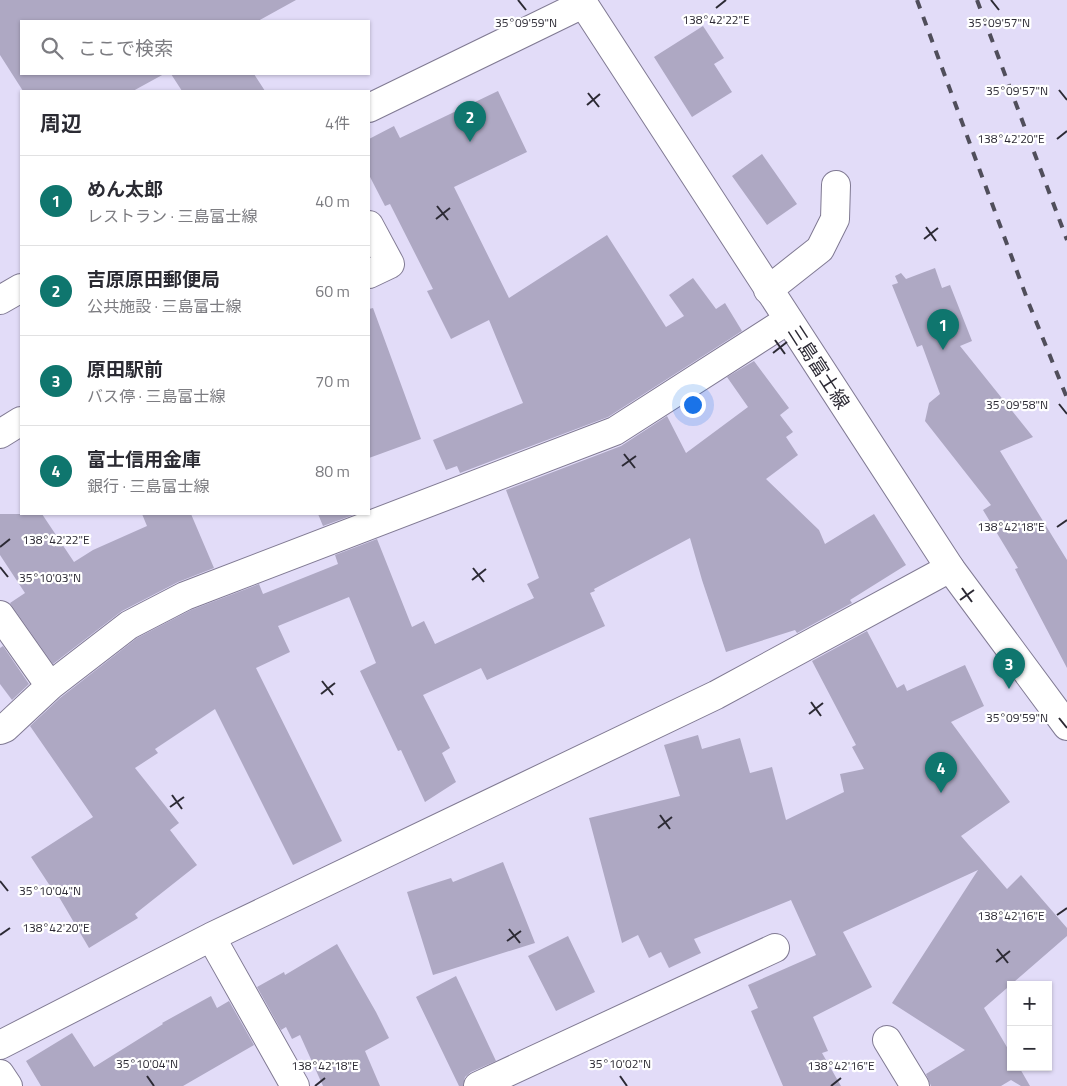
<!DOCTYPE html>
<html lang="ja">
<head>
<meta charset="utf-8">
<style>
	:root { --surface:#fff; --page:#f2f2f3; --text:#2b2b33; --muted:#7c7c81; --line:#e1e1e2; --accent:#0f766e }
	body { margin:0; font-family:"Titillium Web","Noto Sans JP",sans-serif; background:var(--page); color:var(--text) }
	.controls { position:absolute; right:15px; bottom:15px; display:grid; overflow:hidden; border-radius:0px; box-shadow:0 1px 4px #0004 }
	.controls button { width:45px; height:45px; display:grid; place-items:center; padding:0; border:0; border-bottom:1px solid var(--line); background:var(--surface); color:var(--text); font:25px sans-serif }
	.you { position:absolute; left:692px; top:404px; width:18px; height:18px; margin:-12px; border:4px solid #fff; border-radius:50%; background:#1a73e8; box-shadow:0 0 0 8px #1a73e833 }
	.badge { display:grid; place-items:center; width:32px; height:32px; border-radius:50%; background:var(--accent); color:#fff; font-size:16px; font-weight:700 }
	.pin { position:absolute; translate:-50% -41px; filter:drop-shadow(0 1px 2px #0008) }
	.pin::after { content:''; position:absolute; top:26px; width:18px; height:15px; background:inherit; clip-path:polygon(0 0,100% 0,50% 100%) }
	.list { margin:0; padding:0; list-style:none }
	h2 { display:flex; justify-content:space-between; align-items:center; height:65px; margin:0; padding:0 20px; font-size:21px }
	h2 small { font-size:16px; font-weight:400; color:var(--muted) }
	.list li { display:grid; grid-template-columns:32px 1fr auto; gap:15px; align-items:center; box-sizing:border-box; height:90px; padding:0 20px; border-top:1px solid var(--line) }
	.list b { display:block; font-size:19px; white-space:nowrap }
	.list p { margin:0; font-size:16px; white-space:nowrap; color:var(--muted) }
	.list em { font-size:16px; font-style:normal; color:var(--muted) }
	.icon { flex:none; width:28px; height:28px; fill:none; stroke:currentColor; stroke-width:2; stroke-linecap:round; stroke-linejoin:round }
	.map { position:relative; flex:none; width:1067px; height:1086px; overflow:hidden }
	.search { position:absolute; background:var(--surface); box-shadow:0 1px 4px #0004; left:20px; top:20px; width:350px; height:55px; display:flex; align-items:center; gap:12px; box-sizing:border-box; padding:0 18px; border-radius:0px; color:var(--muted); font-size:19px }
	.panel { position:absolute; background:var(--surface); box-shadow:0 1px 4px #0004; left:20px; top:90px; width:350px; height:425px; border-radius:0px }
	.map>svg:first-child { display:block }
	.building { fill:#aea8c3 }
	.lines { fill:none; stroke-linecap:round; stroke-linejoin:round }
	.minor-casing { stroke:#807a93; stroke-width:30 }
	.major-casing { stroke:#807a93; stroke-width:30 }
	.minor { stroke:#fff; stroke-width:28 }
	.major { stroke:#fff; stroke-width:28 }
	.rail { stroke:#504e5b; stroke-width:4; stroke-dasharray:9 9; stroke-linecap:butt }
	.ticks { fill:none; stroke:#2c2a34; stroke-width:2 }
	.labels { text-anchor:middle; stroke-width:4.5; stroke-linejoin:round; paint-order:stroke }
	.street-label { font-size:19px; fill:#2c2a34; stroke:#fff }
	.ticks-label { font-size:12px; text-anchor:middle; fill:#2c2a34; stroke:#fff; stroke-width:4.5; stroke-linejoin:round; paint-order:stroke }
</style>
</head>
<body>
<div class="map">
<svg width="1067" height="1086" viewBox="0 0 1067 1086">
	<rect width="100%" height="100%" fill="#e2dcf8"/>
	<path class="building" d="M 0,0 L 296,0 L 258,21 L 21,21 L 21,74 L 164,74 L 133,91 L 23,91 L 0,55 Z
		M 703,26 L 724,58 L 714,64 L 732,92 L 692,117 L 654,57 Z
		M 171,74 L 254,74 L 265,91 L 182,91 Z
		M 498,91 L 527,152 L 454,187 L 509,298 L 607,235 L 666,327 L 684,316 L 669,295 L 693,278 L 716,309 L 725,303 L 742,331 L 608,417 L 460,473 L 457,466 L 446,470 L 433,440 L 523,403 L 489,320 L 451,339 L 427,291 L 433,289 L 390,204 L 385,206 L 369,175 L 369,139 L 394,126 L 400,138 Z
		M 762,154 L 797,204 L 767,225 L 732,176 Z
		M 935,268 L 942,288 L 950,285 L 972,341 L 960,346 L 1033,437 L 1000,451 L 1067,560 L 1067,668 L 1015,569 L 1018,568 L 983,510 L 991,505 L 925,421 L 929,403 L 940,394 L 922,345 L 917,347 L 892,285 L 898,283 L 895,276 L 901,273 L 906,279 Z
		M 373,308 L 421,439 L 369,458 L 369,309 Z
		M 754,361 L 789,408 L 780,415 L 793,432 L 786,437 L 798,455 L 766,479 L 819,530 L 825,544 L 874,514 L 906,565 L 850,600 L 852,603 L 797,633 L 795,630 L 726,652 L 702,580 L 690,538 L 594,589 L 595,591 L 590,593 L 605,626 L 487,680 L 481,668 L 423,695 L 450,748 L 442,753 L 456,782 L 425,802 L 401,750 L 398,751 L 360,671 L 376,663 L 349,597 L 278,626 L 290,652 L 256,668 L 342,841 L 293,865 L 215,709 L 155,749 L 158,753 L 135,768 L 179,823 L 170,830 L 197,865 L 135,914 L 138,918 L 89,948 L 59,897 L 58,898 L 31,857 L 93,817 L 30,726 L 60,698 L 137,638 L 191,610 L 259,584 L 263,594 L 338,564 L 335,555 L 377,539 L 412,627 L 424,621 L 435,644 L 534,598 L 527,584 L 539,578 L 506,490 L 621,446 L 667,416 L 686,453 L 748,407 L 727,377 Z
		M 0,514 L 42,514 L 74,562 L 93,550 L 147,526 L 142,514 L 191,514 L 214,568 L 178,582 L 122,611 L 53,664 L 10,603 L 25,593 L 0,555 Z
		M 318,514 L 356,514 L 323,526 Z
		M 867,631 L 897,688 L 904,684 L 907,691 L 965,665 L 984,706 L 951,722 L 1010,802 L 961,836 L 1007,889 L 1021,875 L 1067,928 L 1067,936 L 984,1008 L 1011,1054 L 1011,1067 L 1019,1067 L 1030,1086 L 1021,1086 L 1011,1080 L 1001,1086 L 931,1086 L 926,1074 L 965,1050 L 892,1003 L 978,870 L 843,932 L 872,987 L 813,1017 L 828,1051 L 822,1053 L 841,1086 L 783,1086 L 751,1011 L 758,1008 L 748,985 L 816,955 L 791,900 L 694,939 L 701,953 L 669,968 L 661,952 L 649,958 L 638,935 L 622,943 L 589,818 L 680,796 L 664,745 L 698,735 L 702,749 L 740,738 L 750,773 L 772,767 L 786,820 L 844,792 L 840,774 L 864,769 L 852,747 L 856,745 L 812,661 Z
		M 3,646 L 29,684 L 12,700 L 0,684 L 0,648 Z
		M 503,862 L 535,943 L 433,975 L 407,892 L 451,878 L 453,882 Z
		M 568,936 L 595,992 L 556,1011 L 528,956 Z
		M 337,944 L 376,1012 L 389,1038 L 365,1051 L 380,1086 L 323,1086 L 300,1035 L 292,1039 L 286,1027 L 281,1030 L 257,987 L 284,972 L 285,975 Z
		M 456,976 L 496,1061 L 471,1072 L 465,1077 L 463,1086 L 459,1086 L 416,997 Z
		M 211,996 L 217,1008 L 229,1001 L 254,1045 L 183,1086 L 41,1086 L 26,1061 L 72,1033 L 94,1067 L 163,1024 L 162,1023 Z"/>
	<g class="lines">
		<defs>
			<path id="minor" d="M 369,108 L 583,4
				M 369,225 L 390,264 L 369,274
				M 768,290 L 820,249 L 835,219 L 836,185
				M 0,300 L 21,288
				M 0,434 L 21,421
				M 0,615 L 50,686
				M 0,730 L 5,728 L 50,686 L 129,625 L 185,596 L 615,431 L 788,320
				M 211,937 L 295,1086
				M 887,1040 L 915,1086
				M 0,1045 L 211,937 L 716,695 L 950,568
				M 0,1074 L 8,1086
				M 478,1086 L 775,948"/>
			<path id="major" d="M 581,0 L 950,568 L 1067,726"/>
		</defs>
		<use href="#minor" class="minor-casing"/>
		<use href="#major" class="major-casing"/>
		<use href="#minor" class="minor"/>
		<use href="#major" class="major"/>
		<path class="rail" d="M 917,0 L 1029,304 L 1067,398
			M 977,0 L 1067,240"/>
	</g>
	<path class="ticks" d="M 518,0 L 526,10M 991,0 L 999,10M 716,8 L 726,0M 1059,90 L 1067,100M 588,93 L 599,107M 587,105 L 600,94M 1057,139 L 1067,131M 437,206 L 448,220M 436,219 L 450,208M 926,227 L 936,241M 924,239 L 938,228M 775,340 L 785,354M 773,353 L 787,342M 1059,404 L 1067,414M 624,454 L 635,468M 622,466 L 636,456M 1057,527 L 1067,520M 0,547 L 10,539M 0,567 L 8,577M 473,568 L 484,582M 472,580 L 486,569M 962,588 L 972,602M 960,600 L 974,590M 322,681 L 333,695M 321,694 L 335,683M 811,702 L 821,716M 809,714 L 823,703M 1059,718 L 1067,728M 172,795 L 182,809M 170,807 L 184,797M 660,815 L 670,829M 658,828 L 672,817M 0,881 L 8,891M 1057,915 L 1067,908M 509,929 L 520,943M 0,935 L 10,928M 507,941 L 521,931M 997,949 L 1008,963M 996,962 L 1010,951M 147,1076 L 154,1086M 620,1076 L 627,1086M 315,1086 L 325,1078M 831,1086 L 841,1078"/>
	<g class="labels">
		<g class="street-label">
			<text transform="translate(819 367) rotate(57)" y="7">三島富士線</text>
		</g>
	</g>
	<g class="ticks-label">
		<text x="716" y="24">138°42'22"E</text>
		<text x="526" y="27">35°09'59"N</text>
		<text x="999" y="27">35°09'57"N</text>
		<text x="1017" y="95">35°09'57"N</text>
		<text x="1011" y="143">138°42'20"E</text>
		<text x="1017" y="409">35°09'58"N</text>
		<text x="1011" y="531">138°42'18"E</text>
		<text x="56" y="544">138°42'22"E</text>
		<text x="50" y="582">35°10'03"N</text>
		<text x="1017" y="722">35°09'59"N</text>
		<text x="50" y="895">35°10'04"N</text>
		<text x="1011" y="920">138°42'16"E</text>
		<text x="56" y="932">138°42'20"E</text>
		<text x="147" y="1068">35°10'04"N</text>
		<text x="620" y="1068">35°10'02"N</text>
		<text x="325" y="1070">138°42'18"E</text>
		<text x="841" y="1070">138°42'16"E</text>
	</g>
</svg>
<div class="controls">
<button>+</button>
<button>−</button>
</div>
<div class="you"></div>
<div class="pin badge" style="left:943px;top:350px">1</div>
<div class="pin badge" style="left:470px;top:142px">2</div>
<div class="pin badge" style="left:1009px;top:689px">3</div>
<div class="pin badge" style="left:941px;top:793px">4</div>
<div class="search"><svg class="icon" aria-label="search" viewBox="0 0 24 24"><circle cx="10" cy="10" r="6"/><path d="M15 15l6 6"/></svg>ここで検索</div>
<section class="panel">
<h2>周辺<small>4件</small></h2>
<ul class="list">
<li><span class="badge">1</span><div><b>めん太郎</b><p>レストラン · 三島富士線</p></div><em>40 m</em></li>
<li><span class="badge">2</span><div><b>吉原原田郵便局</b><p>公共施設 · 三島富士線</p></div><em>60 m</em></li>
<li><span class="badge">3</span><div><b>原田駅前</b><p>バス停 · 三島富士線</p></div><em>70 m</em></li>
<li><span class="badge">4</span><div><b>富士信用金庫</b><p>銀行 · 三島富士線</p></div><em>80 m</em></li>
</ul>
</section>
</div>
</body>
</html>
